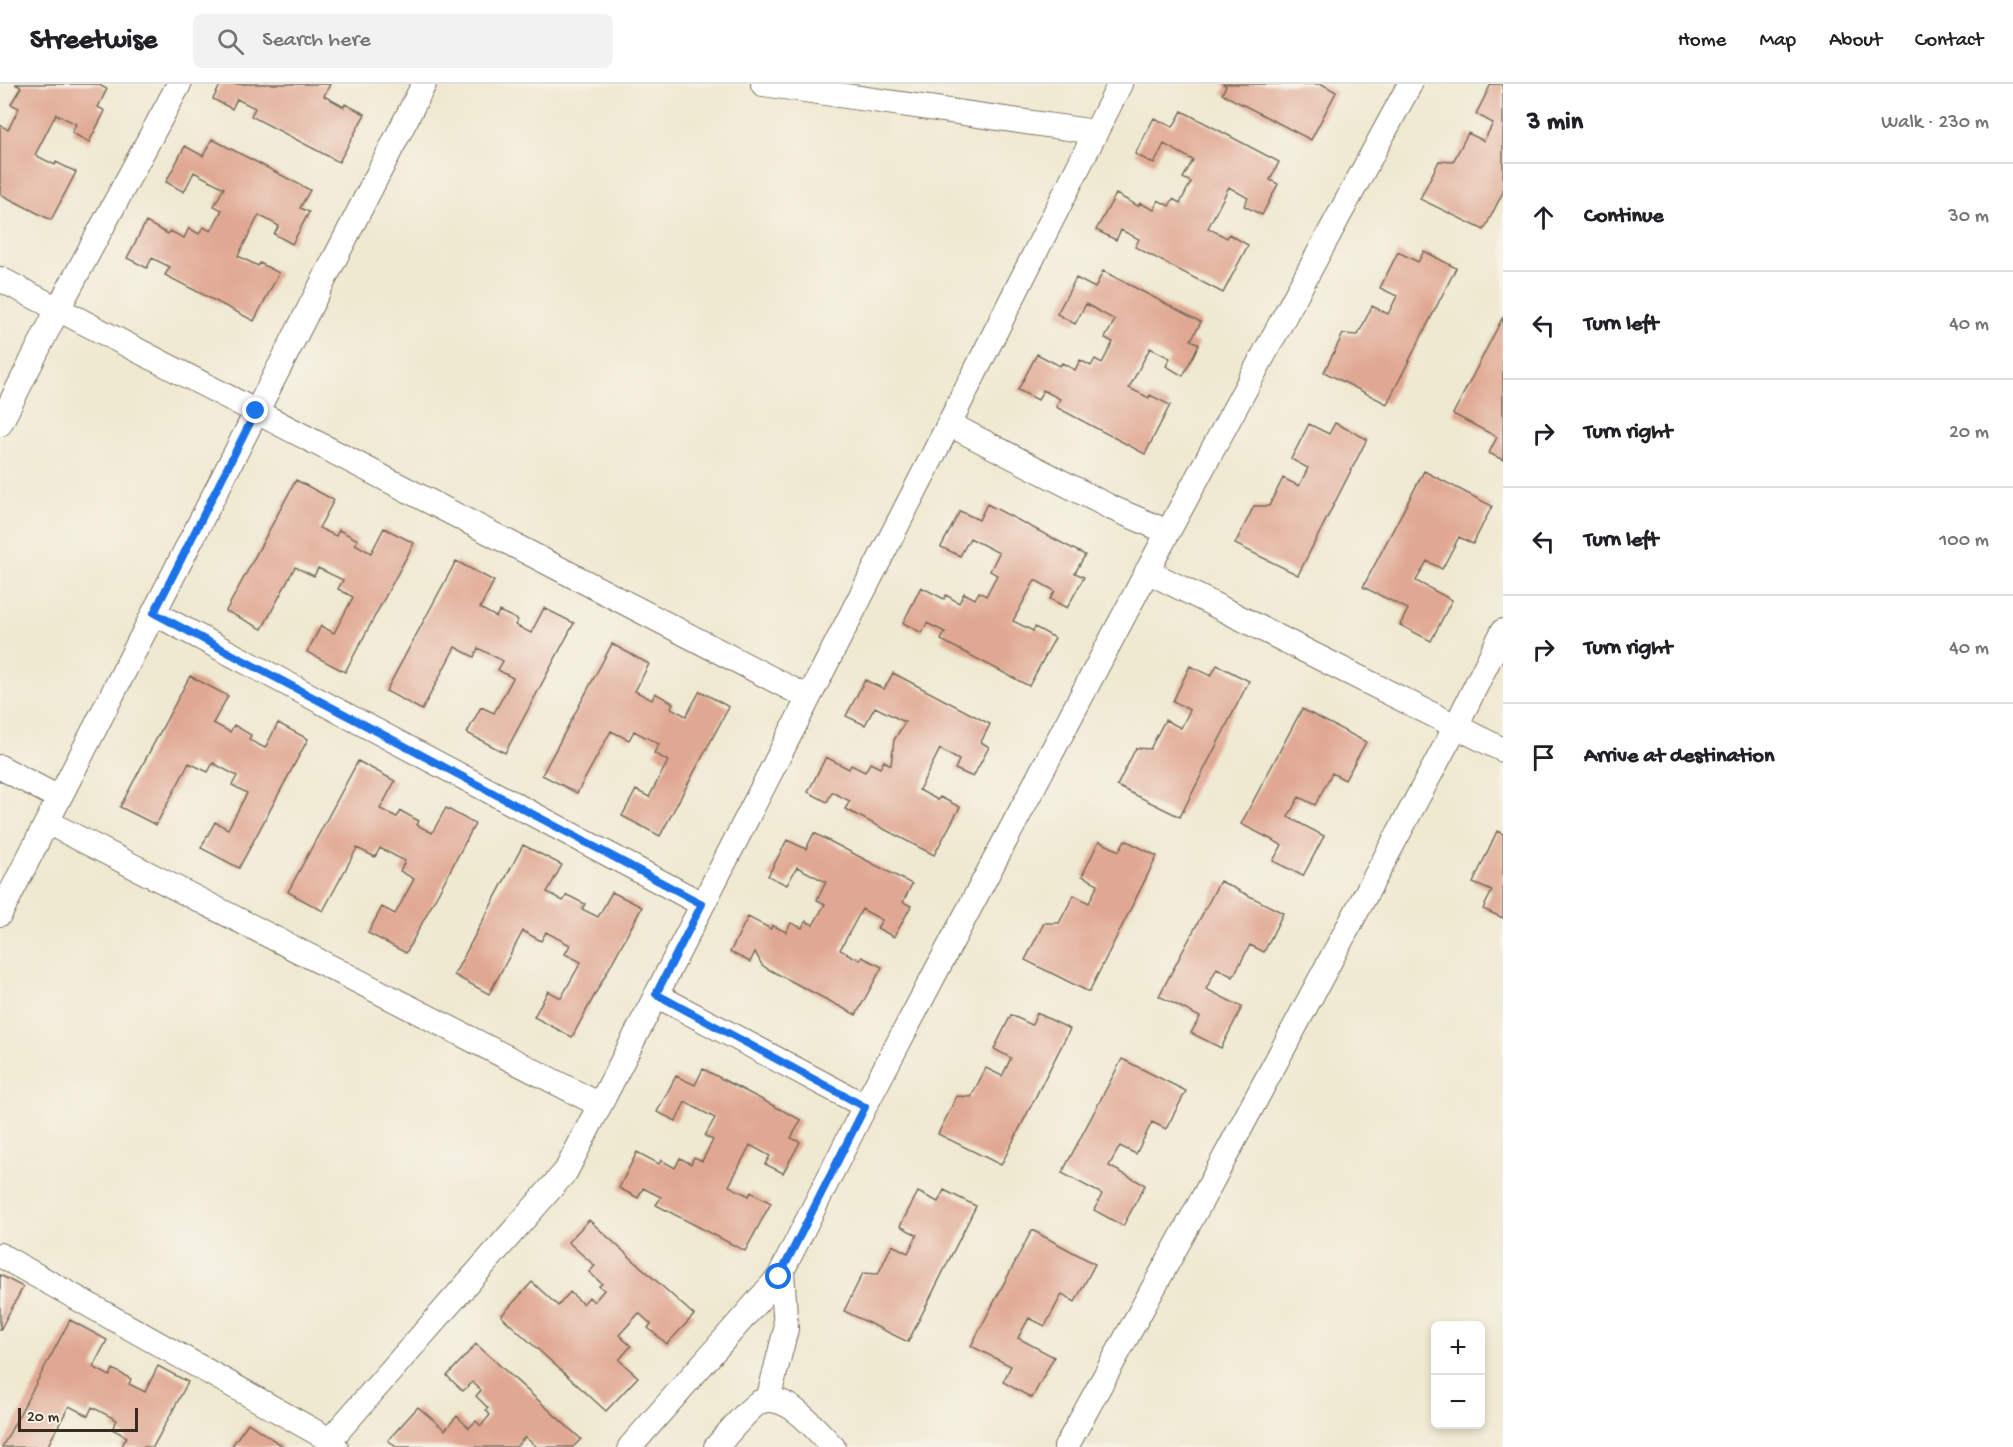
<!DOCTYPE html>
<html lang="en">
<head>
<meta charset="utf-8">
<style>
	:root { --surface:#fff; --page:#f2f2f2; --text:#202124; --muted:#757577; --line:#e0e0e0 }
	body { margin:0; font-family:"Gochi Hand",sans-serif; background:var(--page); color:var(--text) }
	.controls { position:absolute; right:18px; bottom:18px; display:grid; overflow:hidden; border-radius:9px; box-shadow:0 3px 9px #0003 }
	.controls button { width:54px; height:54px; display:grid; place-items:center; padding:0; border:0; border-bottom:2px solid var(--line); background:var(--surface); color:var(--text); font:30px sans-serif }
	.scale { position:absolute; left:18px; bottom:15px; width:120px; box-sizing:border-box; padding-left:6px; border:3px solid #3b2a1e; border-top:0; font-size:16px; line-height:21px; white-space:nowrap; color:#3b2a1e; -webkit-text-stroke:4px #f7f3e8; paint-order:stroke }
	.stop { position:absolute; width:18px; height:18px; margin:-14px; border:4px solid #1a73e8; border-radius:50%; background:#fff }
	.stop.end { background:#1a73e8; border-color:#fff; box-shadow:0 2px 6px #0008 }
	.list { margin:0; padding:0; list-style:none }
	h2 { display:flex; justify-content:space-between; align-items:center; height:78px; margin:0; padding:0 24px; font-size:26px }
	h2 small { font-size:20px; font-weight:400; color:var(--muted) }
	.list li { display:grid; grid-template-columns:39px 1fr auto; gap:18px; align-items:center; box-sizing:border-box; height:108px; padding:0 24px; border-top:2px solid var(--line) }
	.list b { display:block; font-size:22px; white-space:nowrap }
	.list em { font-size:20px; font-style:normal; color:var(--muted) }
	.icon { flex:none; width:33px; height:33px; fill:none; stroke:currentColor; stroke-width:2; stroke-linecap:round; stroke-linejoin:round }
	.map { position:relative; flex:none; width:1503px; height:1363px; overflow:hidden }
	header { display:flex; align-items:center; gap:36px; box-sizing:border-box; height:84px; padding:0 30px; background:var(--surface); border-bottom:2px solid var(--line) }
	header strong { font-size:28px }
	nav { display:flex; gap:33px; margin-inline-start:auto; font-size:21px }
	.search { width:420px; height:54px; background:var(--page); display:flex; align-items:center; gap:15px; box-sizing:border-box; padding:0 21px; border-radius:9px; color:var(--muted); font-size:22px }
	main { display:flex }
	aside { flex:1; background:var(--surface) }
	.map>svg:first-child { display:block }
	.building { fill:#e0a893 }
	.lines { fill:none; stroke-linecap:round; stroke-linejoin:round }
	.lane-casing { stroke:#7a6d5d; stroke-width:26 }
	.lane { stroke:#fff; stroke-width:24 }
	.route { stroke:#1a73e8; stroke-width:8 }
</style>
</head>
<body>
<header>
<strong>Streetwise</strong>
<div class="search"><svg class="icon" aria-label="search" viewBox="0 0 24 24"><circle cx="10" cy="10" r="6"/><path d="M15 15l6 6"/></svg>Search here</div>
<nav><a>Home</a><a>Map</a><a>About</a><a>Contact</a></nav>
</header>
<main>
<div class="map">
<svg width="1503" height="1363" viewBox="0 0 1503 1363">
	<rect width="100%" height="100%" fill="#f7f3e8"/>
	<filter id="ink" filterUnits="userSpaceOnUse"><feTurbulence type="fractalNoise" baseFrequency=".0167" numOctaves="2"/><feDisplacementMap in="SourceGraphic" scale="12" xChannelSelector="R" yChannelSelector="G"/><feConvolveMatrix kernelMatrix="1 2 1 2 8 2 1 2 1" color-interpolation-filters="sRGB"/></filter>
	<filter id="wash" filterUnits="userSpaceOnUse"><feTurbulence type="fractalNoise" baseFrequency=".008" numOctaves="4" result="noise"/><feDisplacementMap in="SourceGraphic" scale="24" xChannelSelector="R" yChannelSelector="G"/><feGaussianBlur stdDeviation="1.35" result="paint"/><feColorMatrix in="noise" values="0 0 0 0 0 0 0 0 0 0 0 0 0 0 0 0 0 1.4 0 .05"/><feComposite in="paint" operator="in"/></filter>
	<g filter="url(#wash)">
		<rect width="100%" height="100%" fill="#efe9d1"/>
		<g id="blocks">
			<path class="building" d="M 15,0 L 97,0 L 107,5 L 98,23 L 105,27 L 89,58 L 72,49 L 76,40 L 56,30 L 35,71 L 55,81 L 56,78 L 76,88 L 51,136 L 0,110 L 0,41 L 8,46 L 19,24 L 11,20 L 21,3 Z
				M 221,0 L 330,0 L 324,12 L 344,23 L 345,20 L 365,30 L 339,78 L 251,32 L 255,24 L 237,15 L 232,25 L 213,15 Z
				M 1223,0 L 1322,0 L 1336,8 L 1311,56 L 1222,10 L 1226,2 Z
				M 1491,0 L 1503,0 L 1503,108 L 1484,146 L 1420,115 L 1439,77 L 1453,78 L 1468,49 L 1484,57 L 1493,39 L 1476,30 Z
				M 1182,27 L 1279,78 L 1270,96 L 1278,100 L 1262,131 L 1244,122 L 1248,114 L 1229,103 L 1208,144 L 1227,154 L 1229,150 L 1248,161 L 1223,209 L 1135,163 L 1139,155 L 1121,146 L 1116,156 L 1096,146 L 1116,110 L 1138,122 L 1140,119 L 1154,126 L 1158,116 L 1169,122 L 1173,115 L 1180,119 L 1191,98 L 1183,94 L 1193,76 L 1164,60 L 1154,80 L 1135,70 L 1154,34 L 1173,43 Z
				M 212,55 L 310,106 L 300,124 L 309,128 L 292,160 L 274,150 L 279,142 L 259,131 L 238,172 L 258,182 L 260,179 L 279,189 L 254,237 L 165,191 L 170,183 L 152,174 L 147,184 L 127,174 L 146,138 L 168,150 L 170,147 L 184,154 L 189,144 L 199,150 L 203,143 L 211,147 L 222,126 L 214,122 L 224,104 L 194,88 L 184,108 L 166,98 L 185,62 L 203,72 Z
				M 1424,167 L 1456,184 L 1387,320 L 1324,288 L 1343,250 L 1358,251 L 1372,222 L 1388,230 L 1397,212 L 1380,204 L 1398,168 L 1418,178 Z
				M 1103,187 L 1201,238 L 1191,256 L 1199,260 L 1183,292 L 1166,282 L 1170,274 L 1150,264 L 1129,304 L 1149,314 L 1150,311 L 1170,321 L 1145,370 L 1056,323 L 1060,315 L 1043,306 L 1038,316 L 1018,306 L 1037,270 L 1060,282 L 1062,279 L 1075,286 L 1080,276 L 1091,282 L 1095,275 L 1102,279 L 1113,258 L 1105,254 L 1115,236 L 1086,220 L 1075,240 L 1057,230 L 1076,194 L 1095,204 Z
				M 1503,233 L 1503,376 L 1489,369 L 1497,353 L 1453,330 Z
				M 1335,339 L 1367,355 L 1298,491 L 1235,460 L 1254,422 L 1269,422 L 1283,394 L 1299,402 L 1308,384 L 1291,375 L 1309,340 L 1329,350 Z
				M 1424,387 L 1492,422 L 1473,460 L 1459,453 L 1442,485 L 1427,477 L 1416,497 L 1452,516 L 1431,557 L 1400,541 L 1408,525 L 1363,503 Z
				M 296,396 L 334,416 L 319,444 L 336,452 L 339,446 L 358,456 L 355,460 L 371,469 L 384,444 L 414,459 L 345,588 L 307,568 L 321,542 L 334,549 L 353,513 L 338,505 L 343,496 L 318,484 L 314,492 L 295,483 L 262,545 L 226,527 Z
				M 987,420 L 1085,471 L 1075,489 L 1084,493 L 1067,524 L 1050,515 L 1055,507 L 1035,496 L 1013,537 L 1033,547 L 1035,543 L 1055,554 L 1029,602 L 941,556 L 945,548 L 927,539 L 922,549 L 903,539 L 921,503 L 944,515 L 946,511 L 959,519 L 964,509 L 975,515 L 979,508 L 986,512 L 997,491 L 990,487 L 999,469 L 970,454 L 960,472 L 941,463 L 960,427 L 979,436 Z
				M 456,477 L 494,497 L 480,524 L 496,533 L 499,527 L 518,536 L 515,541 L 531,549 L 544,524 L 574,539 L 505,669 L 467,649 L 481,623 L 494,629 L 513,594 L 498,586 L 503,577 L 478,564 L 474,573 L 455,563 L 422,626 L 386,607 Z
				M 612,560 L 649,580 L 635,607 L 652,616 L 655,609 L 673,619 L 671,624 L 686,632 L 700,607 L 729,623 L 660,752 L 622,732 L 636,706 L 649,713 L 668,677 L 654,669 L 659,660 L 634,647 L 629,656 L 611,647 L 577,709 L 542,691 Z
				M 1217,581 L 1249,597 L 1180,733 L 1117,702 L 1136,664 L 1150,665 L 1165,636 L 1181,644 L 1190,626 L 1173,617 L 1190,582 L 1211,592 Z
				M 893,589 L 990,640 L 981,658 L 989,663 L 973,693 L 955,685 L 959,676 L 940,665 L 919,706 L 938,716 L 940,713 L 960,723 L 934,771 L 845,725 L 850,717 L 832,708 L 827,718 L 808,708 L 826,673 L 849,685 L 851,681 L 865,688 L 870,679 L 880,684 L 884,677 L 891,681 L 894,656 L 905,638 L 875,623 L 865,641 L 846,632 L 865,596 L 884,605 Z
				M 190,592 L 228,612 L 213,639 L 230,648 L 234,641 L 251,651 L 249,656 L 265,664 L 278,639 L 308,655 L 239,784 L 201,764 L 215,738 L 228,745 L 247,709 L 232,701 L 237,692 L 213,679 L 208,688 L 189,679 L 156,741 L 120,723 Z
				M 1302,625 L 1366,658 L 1345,696 L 1332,689 L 1315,721 L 1299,713 L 1288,733 L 1324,752 L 1303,792 L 1273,777 L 1282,761 L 1241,740 Z
				M 358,677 L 395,697 L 380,725 L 397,733 L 401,727 L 419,737 L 417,741 L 432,749 L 446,724 L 475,740 L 406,869 L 368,849 L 382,823 L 395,830 L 414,795 L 400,787 L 405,777 L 380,764 L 375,773 L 357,764 L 323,827 L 288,808 Z
				M 1497,747 L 1503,750 L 1503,834 L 1483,825 L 1492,807 L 1473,799 Z
				M 814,749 L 912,800 L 903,818 L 911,822 L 894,853 L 877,844 L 882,836 L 862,825 L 840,866 L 860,876 L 862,873 L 882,883 L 856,931 L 768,885 L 762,881 L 755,868 L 750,878 L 730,868 L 748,833 L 771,845 L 772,841 L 786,848 L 791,839 L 802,844 L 806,837 L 813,841 L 825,820 L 817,816 L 826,798 L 797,783 L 787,801 L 768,792 L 787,756 L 806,765 Z
				M 1125,756 L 1157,772 L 1089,908 L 1025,876 L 1044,839 L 1059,839 L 1074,811 L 1089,819 L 1098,800 L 1082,792 L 1099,757 L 1119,767 Z
				M 523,761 L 562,781 L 547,808 L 563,817 L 567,811 L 585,820 L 582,825 L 598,833 L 612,808 L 642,823 L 572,953 L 534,933 L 548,907 L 561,914 L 581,878 L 565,870 L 570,861 L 546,848 L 541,857 L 523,847 L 489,910 L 454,891 Z
				M 1220,797 L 1283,829 L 1264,868 L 1250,861 L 1233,893 L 1217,884 L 1206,905 L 1242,923 L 1221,964 L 1191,949 L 1200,933 L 1159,912 Z
				M 1037,929 L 1070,945 L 1001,1081 L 938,1050 L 957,1012 L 971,1013 L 986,984 L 1002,992 L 1011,974 L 994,965 L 1011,931 L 1032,941 Z
				M 1122,975 L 1186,1007 L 1166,1045 L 1152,1038 L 1136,1070 L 1120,1062 L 1109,1082 L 1145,1101 L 1123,1142 L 1094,1126 L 1102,1110 L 1062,1089 Z
				M 703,985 L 801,1036 L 791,1054 L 800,1058 L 783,1089 L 765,1080 L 770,1072 L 750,1061 L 729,1102 L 749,1112 L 751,1108 L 771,1119 L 745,1167 L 656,1121 L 661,1113 L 643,1104 L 638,1114 L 619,1104 L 637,1068 L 659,1080 L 661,1076 L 675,1084 L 680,1074 L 691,1080 L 694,1073 L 702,1077 L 713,1056 L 705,1052 L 715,1034 L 685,1018 L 676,1037 L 657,1028 L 676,992 L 695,1001 Z
				M 944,1106 L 976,1122 L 908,1258 L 844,1227 L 863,1189 L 878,1190 L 892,1161 L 908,1169 L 917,1151 L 900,1142 L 918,1108 L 938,1118 Z
				M 589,1136 L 694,1231 L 667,1260 L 648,1244 L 651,1240 L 639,1229 L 619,1251 L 631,1262 L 619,1276 L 638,1293 L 606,1327 L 501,1232 L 532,1198 L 558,1222 L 570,1208 L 583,1220 L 589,1213 L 594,1218 L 604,1206 L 599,1202 L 602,1200 L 589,1188 L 595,1182 L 568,1158 Z
				M 1032,1146 L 1095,1180 L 1075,1218 L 1062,1210 L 1045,1242 L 1029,1234 L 1018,1254 L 1054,1273 L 1032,1314 L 1003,1298 L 1011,1282 L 971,1262 Z
				M 0,1191 L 23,1203 L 0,1246 Z
				M 70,1236 L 107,1256 L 93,1283 L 110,1292 L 113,1285 L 131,1295 L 129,1300 L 145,1308 L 158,1282 L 188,1298 L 153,1363 L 121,1363 L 127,1353 L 112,1345 L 117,1336 L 92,1323 L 88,1332 L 69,1322 L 47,1363 L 2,1363 Z
				M 476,1260 L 581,1355 L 573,1363 L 537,1363 L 525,1353 L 516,1363 L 396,1363 L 388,1356 L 418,1323 L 445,1346 L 457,1332 L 469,1344 L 476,1337 L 481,1342 L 490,1331 L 486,1326 L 488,1324 L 476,1312 L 481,1306 L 472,1298 L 463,1307 L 447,1292 Z
				M 248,1339 L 284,1363 L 231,1363 Z"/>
		</g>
	</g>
	<g filter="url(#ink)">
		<use href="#blocks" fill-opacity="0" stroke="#7a6d5d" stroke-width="1.5"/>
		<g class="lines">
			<defs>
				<path id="lane" d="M 763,0 L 1095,48
					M 0,195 L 807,613
					M 0,340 L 58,225 L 179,0
					M 949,340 L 1112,424 L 1168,448
					M 1147,487 L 1503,666
					M 154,529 L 702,820
					M 0,683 L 59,714
					M 47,738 L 600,1021
					M 0,830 L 424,0
					M 656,911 L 865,1022
					M 0,1171 L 330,1356 L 336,1363
					M 768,1316 L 786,1245 L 782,1187
					M 330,1356 L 566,1087 L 949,340 L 1120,0
					M 630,1363 L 779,1193 L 865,1022 L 1168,448 L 1410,0
					M 716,1363 C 727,1351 746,1327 758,1319 C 784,1304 817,1347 833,1363
					M 1066,1363 L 1204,1112 L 1456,642 L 1503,547"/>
			</defs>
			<use href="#lane" class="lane-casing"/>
			<use href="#lane" class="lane"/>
		</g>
	</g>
	<g class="lines" filter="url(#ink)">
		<path class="route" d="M 256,327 L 154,529 L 702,820 L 656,910 L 865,1023 L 779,1193"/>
	</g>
</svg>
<div class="controls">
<button>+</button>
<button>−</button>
</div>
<div class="scale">20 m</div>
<div class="stop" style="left:779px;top:1193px"></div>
<div class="stop end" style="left:256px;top:327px"></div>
</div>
<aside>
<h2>3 min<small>Walk · 230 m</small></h2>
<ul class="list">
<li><svg class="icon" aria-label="ahead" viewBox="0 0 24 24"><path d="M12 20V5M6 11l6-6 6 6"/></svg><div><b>Continue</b></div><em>30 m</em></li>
<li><svg class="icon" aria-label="left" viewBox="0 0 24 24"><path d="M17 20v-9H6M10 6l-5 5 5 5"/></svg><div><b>Turn left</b></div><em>40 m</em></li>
<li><svg class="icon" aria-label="right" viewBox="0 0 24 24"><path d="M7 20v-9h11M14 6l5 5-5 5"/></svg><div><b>Turn right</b></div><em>20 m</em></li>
<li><svg class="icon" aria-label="left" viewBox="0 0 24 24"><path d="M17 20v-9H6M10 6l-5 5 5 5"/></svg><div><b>Turn left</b></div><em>100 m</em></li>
<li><svg class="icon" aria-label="right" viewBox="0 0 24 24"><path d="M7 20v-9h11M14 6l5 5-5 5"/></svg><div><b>Turn right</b></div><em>40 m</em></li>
<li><svg class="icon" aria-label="arrive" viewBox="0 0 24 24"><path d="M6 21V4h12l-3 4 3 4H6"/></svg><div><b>Arrive at destination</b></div></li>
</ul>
</aside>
</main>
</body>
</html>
